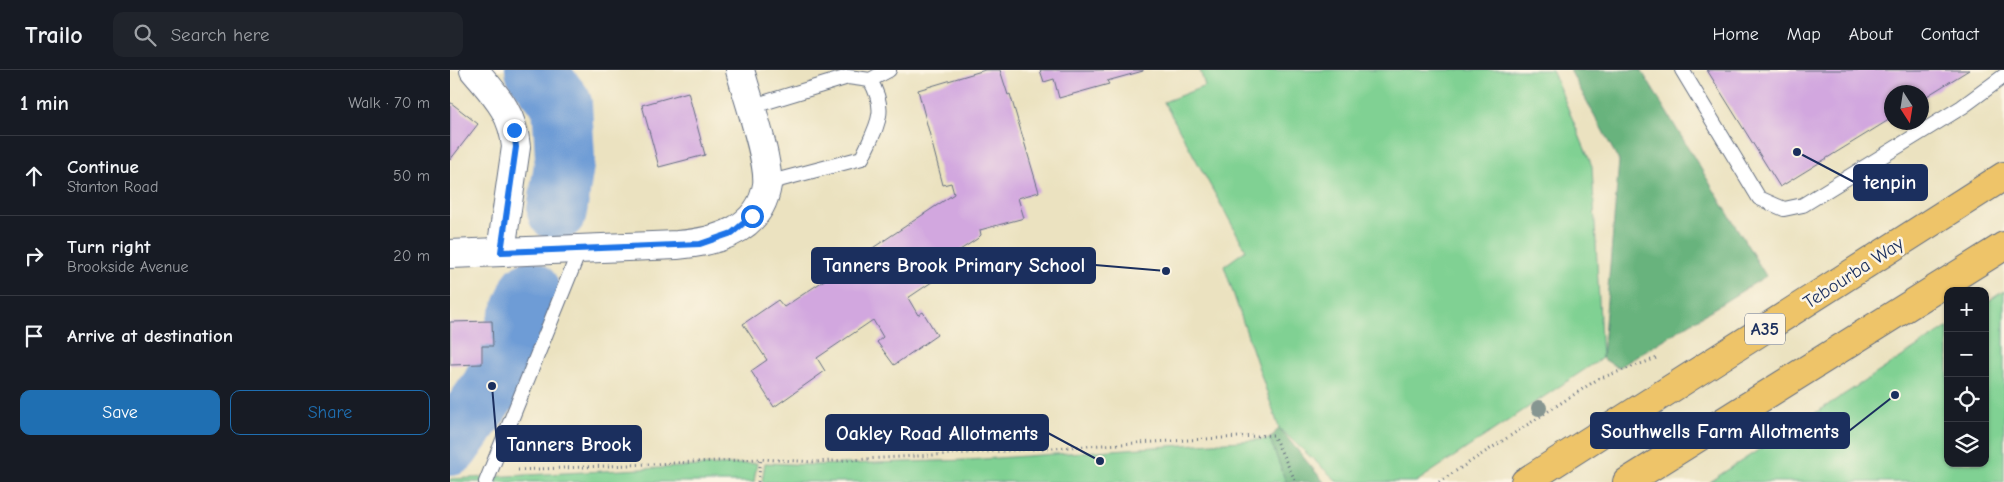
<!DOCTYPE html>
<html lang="en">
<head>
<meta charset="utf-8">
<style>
	:root { --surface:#171b24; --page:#20242c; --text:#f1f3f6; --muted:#9ea1a6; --line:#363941; --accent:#1f6fb2 }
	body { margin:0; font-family:"Comic Neue",sans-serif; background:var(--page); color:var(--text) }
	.controls { position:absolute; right:15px; bottom:15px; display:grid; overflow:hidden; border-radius:10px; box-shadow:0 1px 4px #0004 }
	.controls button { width:45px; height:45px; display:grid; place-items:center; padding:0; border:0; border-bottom:1px solid var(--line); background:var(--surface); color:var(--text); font:25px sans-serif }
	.compass { position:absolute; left:1434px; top:15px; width:45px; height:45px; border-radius:50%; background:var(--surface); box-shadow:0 1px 4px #0004; rotate:168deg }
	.stop { position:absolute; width:15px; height:15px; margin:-11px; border:4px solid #1a73e8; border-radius:50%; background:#fff }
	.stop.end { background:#1a73e8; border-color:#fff; box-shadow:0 1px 5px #0008 }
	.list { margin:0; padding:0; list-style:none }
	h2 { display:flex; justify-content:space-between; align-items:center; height:65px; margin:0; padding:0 20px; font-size:21px }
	h2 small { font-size:16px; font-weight:400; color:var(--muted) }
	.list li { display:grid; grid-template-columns:32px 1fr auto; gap:15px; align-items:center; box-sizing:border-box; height:80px; padding:0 20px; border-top:1px solid var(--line) }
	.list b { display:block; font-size:19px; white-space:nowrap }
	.list p { margin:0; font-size:16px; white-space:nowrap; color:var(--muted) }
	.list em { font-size:16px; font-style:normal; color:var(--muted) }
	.actions { display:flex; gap:10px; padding:15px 20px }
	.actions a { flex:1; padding:11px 0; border:1px solid var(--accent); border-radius:10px; text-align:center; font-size:18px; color:var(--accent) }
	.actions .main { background:var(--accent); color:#fff }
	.icon { flex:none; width:28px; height:28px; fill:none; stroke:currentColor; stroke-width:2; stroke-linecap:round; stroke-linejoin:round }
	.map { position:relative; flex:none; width:1554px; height:412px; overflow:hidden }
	header { display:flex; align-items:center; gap:30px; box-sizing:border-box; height:70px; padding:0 25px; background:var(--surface); border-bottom:1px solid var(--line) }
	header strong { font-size:24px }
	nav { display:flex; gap:28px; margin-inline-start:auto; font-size:18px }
	.search { width:350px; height:45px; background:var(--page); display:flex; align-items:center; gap:12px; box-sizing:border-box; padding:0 18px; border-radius:10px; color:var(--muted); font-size:19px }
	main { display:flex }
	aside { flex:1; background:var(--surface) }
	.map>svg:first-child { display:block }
	.green { fill:#80d193; stroke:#4e8078 }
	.forest { fill:#68b37d; stroke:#42716e }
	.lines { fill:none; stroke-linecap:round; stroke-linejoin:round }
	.river { stroke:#6e9cd6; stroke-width:60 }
	.building { fill:#d2a7df }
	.service-casing { stroke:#646e80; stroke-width:16 }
	.minor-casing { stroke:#646e80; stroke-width:30 }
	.primary-casing { stroke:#646e80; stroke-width:30 }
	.path { stroke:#646e80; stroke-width:3; stroke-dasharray:1 4; stroke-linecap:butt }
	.service { stroke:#fff; stroke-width:14 }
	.minor { stroke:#fff; stroke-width:28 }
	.primary { stroke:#eec469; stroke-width:28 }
	.tree { fill:#869691 }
	.route { stroke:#1a73e8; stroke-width:6 }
	.labels { text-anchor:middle; stroke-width:5; stroke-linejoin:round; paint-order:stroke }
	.shield { fill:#fcf5e5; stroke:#5e6a86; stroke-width:1 }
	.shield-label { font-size:18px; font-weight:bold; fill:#1b2f5e }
	.street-label { font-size:19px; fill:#1b2f5e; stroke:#fcf5e5 }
	.leader { fill:none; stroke:#1b2f5e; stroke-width:2 }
	.callout-dot { fill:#1b2f5e; stroke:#fcf5e5; stroke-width:2 }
	.callout { fill:#1b2f5e; stroke:#1b2f5e; stroke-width:2 }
	.callout-label { font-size:20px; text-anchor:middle; font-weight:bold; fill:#fff }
</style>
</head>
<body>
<header>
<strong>Trailo</strong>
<div class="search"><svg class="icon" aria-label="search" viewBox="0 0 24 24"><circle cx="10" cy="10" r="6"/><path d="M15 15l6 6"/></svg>Search here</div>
<nav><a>Home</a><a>Map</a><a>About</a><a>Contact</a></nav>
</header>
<main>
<aside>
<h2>1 min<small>Walk · 70 m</small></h2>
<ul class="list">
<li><svg class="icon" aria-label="ahead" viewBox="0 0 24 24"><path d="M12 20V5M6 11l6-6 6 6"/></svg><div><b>Continue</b><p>Stanton Road</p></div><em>50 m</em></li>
<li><svg class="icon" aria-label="right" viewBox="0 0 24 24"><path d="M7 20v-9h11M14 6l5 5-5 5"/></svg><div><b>Turn right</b><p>Brookside Avenue</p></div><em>20 m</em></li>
<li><svg class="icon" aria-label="arrive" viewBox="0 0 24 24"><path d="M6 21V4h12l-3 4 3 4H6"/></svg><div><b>Arrive at destination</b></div></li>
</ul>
<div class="actions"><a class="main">Save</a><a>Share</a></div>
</aside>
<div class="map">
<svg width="1554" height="412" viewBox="0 0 1554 412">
	<rect width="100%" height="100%" fill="#fcf5e5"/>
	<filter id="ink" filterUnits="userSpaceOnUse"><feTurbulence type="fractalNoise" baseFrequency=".02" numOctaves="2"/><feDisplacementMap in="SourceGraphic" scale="10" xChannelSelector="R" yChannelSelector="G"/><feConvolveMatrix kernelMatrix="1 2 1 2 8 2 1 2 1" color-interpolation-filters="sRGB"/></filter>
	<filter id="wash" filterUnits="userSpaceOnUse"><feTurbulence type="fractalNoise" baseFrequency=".0096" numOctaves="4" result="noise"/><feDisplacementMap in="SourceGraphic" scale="20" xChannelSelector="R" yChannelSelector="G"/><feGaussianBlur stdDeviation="1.12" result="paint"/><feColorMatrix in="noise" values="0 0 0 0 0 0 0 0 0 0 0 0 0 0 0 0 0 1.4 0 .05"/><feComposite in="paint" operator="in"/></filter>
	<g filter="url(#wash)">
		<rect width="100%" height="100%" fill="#ebe2c0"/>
		<path class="green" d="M 750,0 L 1102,0 L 1142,96 L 1152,288 L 966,412 L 888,412 L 829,358 L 774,196 L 796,180 L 714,32 L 755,16 Z
			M 1554,221 L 1554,412 L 1259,412 L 1498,257 L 1498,393 L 1535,393 L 1535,233 Z
			M 820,369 L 836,412 L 312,412 L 315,393 L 363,395 L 519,390 Z
			M 307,393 L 304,412 L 0,412 L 0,409 Z"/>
		<path class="forest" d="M 1120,0 L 1191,0 L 1316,206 L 1168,298 L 1152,288 L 1169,91 Z
			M 829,358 L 874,412 L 836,412 L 820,369 Z"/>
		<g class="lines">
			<path class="river" d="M 85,0 L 112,34 L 115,88 L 107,141
				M 0,376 L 42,316 L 80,221"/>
		</g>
		<g id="blocks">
			<path class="building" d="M 535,0 L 550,0 L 558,25 L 560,24 L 589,122 L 568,128 L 574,148 L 530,160 L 531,165 L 527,169 L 510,180 L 516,189 L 458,228 L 468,245 L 473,242 L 487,265 L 444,295 L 427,272 L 433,267 L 423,250 L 367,288 L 375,301 L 324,337 L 301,301 L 317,290 L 293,254 L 328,230 L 334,237 L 504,124 L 501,113 L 493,115 L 468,20 Z
				M 590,0 L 693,0 L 693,1 L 657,11 L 659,14 L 609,28 L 604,9 L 594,12 Z
				M 1257,0 L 1519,0 L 1472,29 L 1472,22 L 1442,22 L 1442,48 L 1330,117 Z
				M 238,22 L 255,85 L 209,97 L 192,35 Z
				M 0,32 L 28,54 L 0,90 Z
				M 42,251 L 43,276 L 32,276 L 32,294 L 0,295 L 0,252 Z"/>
		</g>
	</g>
	<g filter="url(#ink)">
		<use href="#blocks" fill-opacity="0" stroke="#646e80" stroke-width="1"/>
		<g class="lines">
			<defs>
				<path id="service" d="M 1232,0 L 1309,128 L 1334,139 L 1353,135 L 1512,37 L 1554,6
					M 420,10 L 439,0
					M 300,37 L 398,7 L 420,10 C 439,43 426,56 412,88 L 317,113
					M 36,412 L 130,179"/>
				<path id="minor" d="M 24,0 C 45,25 63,42 66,77 L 51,181
					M 0,184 L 227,175 C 266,172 310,160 317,115 C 320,91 297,26 290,0"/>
				<path id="primary" d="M 1075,412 L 1554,106
					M 1177,412 L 1554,176"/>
			</defs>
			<use href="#service" class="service-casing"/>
			<use href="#minor" class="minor-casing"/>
			<use href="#primary" class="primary-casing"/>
			<path class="path" d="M 68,400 L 311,389 L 365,392 L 823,365 L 846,412
				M 308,412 L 311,389
				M 989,412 L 1148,309 L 1207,288"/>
			<use href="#service" class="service"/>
			<use href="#minor" class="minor"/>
			<use href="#primary" class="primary"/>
		</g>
		<circle class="tree" cx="1089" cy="338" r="8"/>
	</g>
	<g class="lines" filter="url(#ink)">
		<path class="route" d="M 64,60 L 66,77 L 51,182 L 250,174 L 282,163 L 302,146"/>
	</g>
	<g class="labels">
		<rect class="shield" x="1295" y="243.5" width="40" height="31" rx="4"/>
		<g class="shield-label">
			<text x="1315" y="265">A35</text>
		</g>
		<g class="street-label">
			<text transform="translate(1403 202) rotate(-33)" y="7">Tebourba Way</text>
		</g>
	</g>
	<path class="leader" d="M1347 82L1404 112M716 201L645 195M1445 325L1399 361M650 391L598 363M42 316L47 374"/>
	<g class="callout-dot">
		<circle cx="1347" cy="82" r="5"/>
		<circle cx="716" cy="201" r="5"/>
		<circle cx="1445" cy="325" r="5"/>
		<circle cx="650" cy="391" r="5"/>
		<circle cx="42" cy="316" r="5"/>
	</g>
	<g class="callout">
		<rect x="1404" y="95" width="73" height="35" rx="5"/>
		<rect x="362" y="178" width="283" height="35" rx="5"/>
		<rect x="1141" y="343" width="258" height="35" rx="5"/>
		<rect x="376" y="345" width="222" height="35" rx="5"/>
		<rect x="47" y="356" width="144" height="35" rx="5"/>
	</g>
	<g class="callout-label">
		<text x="1440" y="119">tenpin</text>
		<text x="504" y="202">Tanners Brook Primary School</text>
		<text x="1270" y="368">Southwells Farm Allotments</text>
		<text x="487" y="370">Oakley Road Allotments</text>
		<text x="119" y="381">Tanners Brook</text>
	</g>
</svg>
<div class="controls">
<button>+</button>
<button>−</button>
<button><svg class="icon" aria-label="locate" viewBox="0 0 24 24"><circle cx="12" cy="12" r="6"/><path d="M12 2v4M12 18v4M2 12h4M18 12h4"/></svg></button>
<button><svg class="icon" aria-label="layers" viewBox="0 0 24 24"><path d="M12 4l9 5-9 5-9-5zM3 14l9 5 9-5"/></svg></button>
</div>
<svg class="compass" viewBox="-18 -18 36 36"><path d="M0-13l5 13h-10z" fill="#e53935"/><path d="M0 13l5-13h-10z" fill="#9ea1a6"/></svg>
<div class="stop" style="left:302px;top:146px"></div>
<div class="stop end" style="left:64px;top:60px"></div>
</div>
</main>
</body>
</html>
